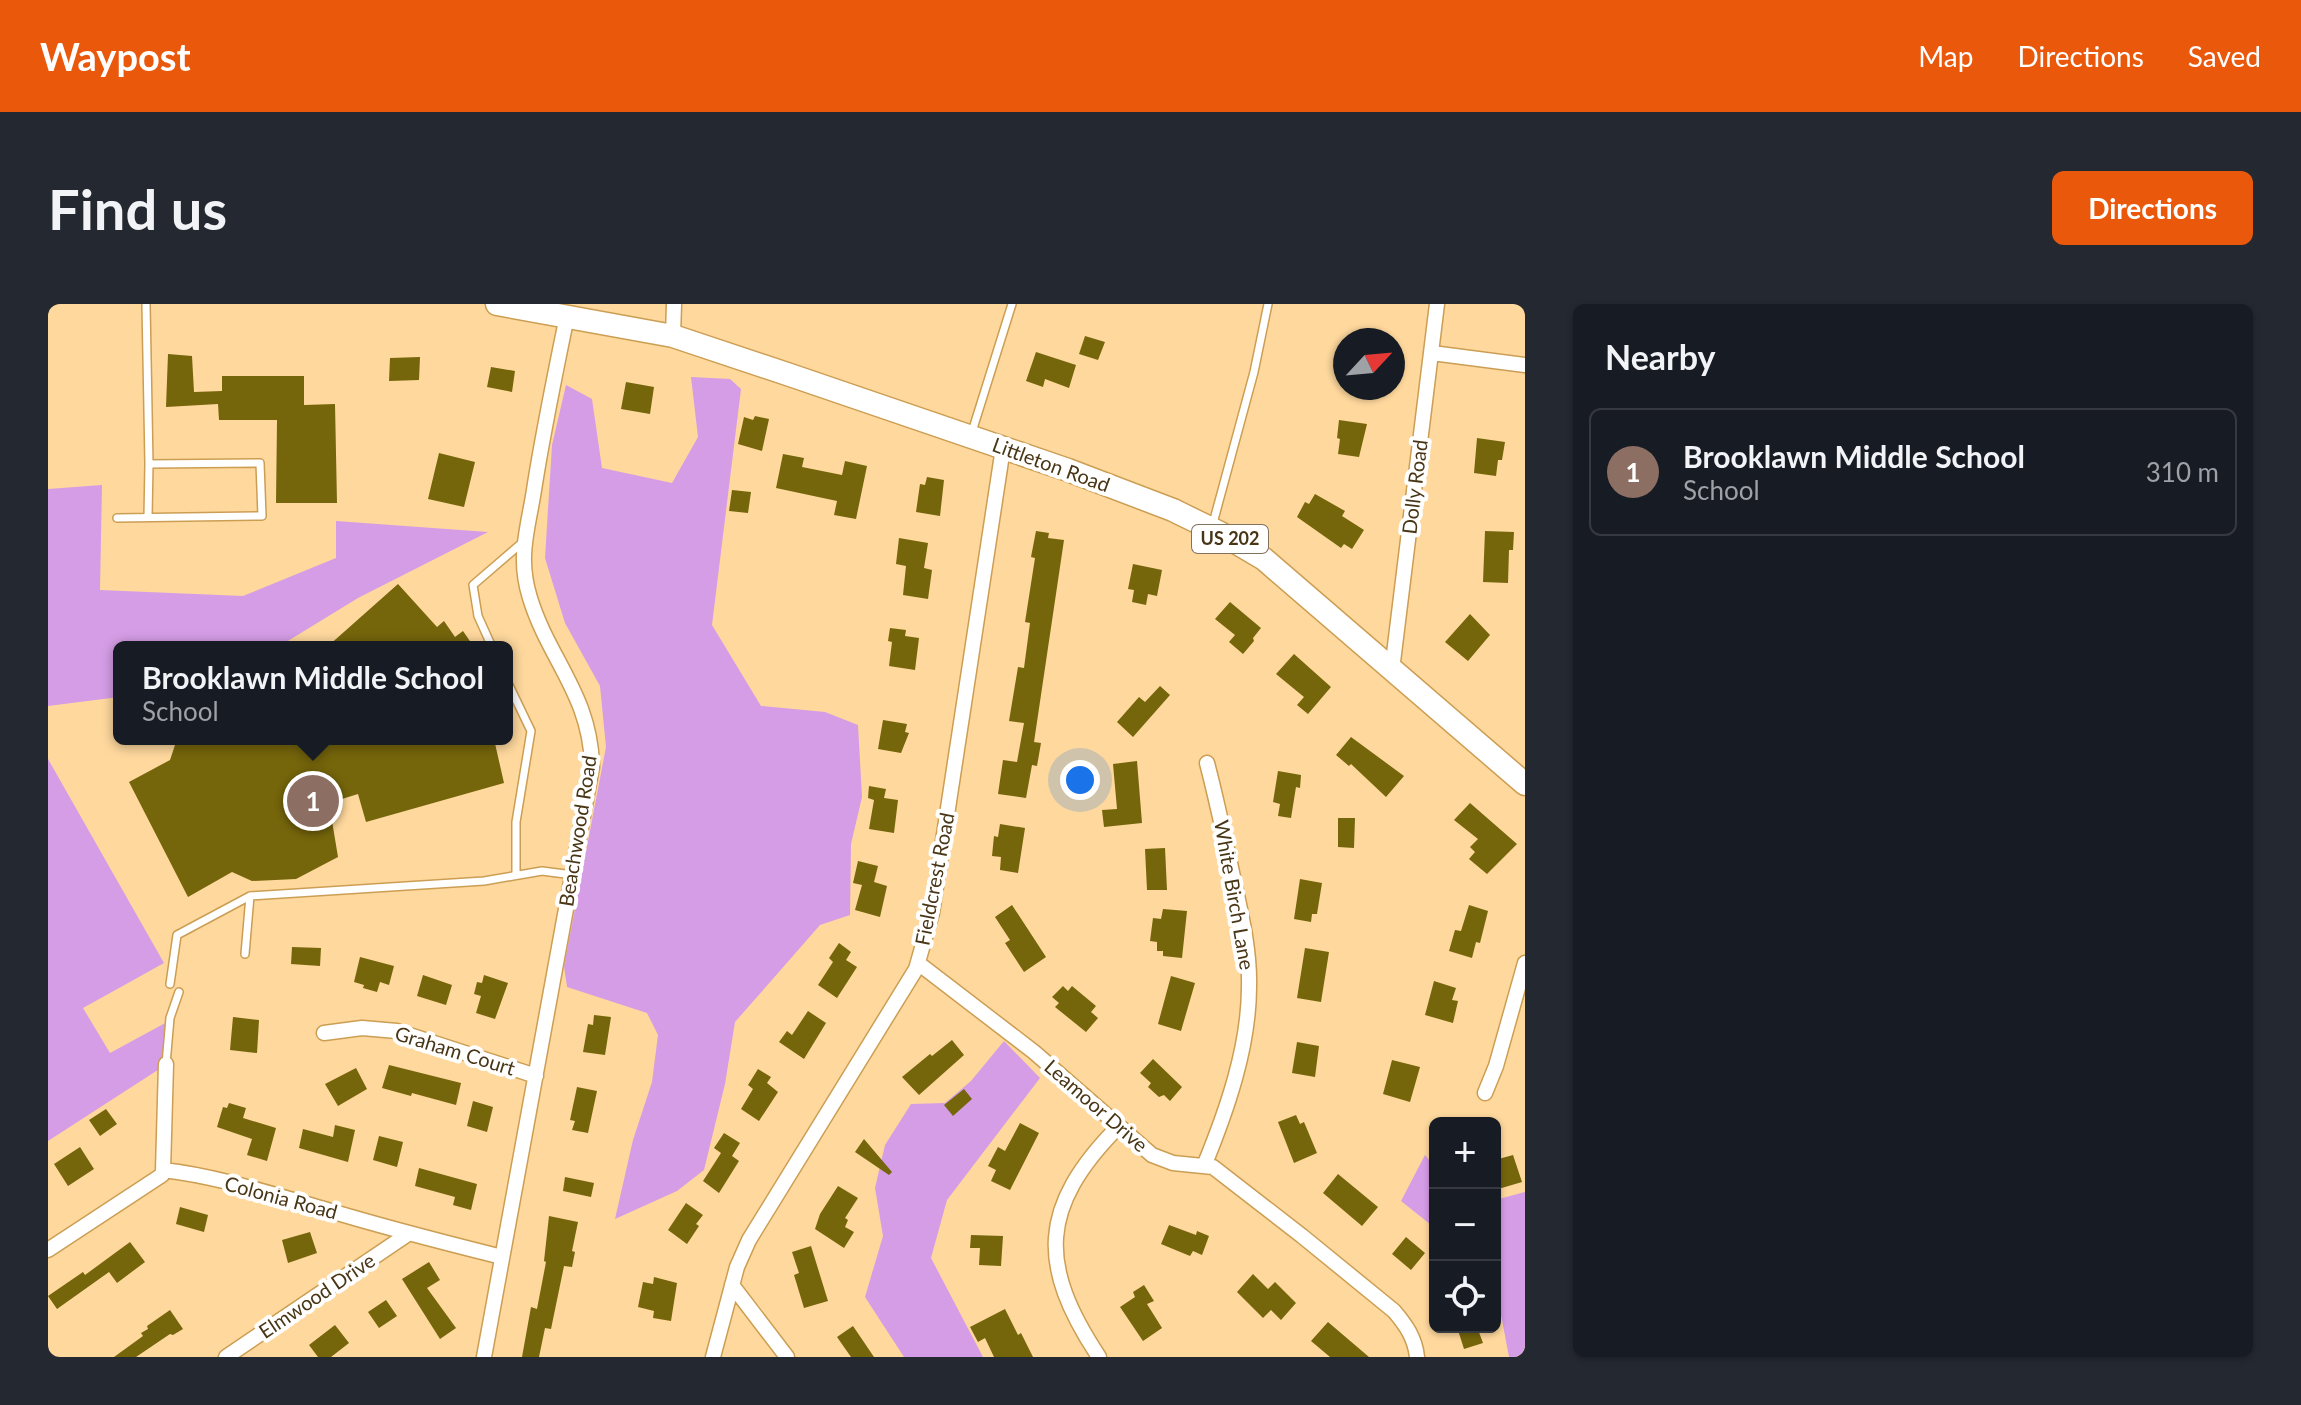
<!DOCTYPE html>
<html lang="en">
<head>
<meta charset="utf-8">
<style>
	:root { --surface:#171b24; --page:#242831; --text:#f1f3f6; --muted:#9ea1a6; --line:#363941; --accent:#ea580c }
	body { margin:0; font-family:Lato,sans-serif; background:var(--page); color:var(--text) }
	.controls { position:absolute; right:24px; bottom:24px; display:grid; overflow:hidden; border-radius:12px; box-shadow:0 2px 6px #0004 }
	.controls button { width:72px; height:72px; display:grid; place-items:center; padding:0; border:0; border-bottom:2px solid var(--line); background:var(--surface); color:var(--text); font:40px sans-serif }
	.compass { position:absolute; left:1285px; top:24px; width:72px; height:72px; border-radius:50%; background:var(--surface); box-shadow:0 2px 6px #0004; rotate:64deg }
	.you { position:absolute; left:1032px; top:476px; width:28px; height:28px; margin:-20px; border:6px solid #fff; border-radius:50%; background:#1a73e8; box-shadow:0 0 0 12px #1a73e833 }
	.badge { display:grid; place-items:center; width:52px; height:52px; border-radius:50%; background:var(--accent); color:#fff; font-size:26px; font-weight:700 }
	.pin { position:absolute; translate:-50% -50%; border:4px solid #fff; box-shadow:0 2px 8px #0006 }
	.popup { position:absolute; left:65px; top:337px; width:400px; height:104px; box-sizing:border-box; display:grid; place-content:center; border-radius:12px; background:var(--surface); filter:drop-shadow(0 2px 6px #0005); font-size:26px; white-space:nowrap; color:var(--muted) }
	.popup b { font-size:30px; color:var(--text) }
	.popup::after { content:''; position:absolute; left:50%; top:100%; margin-left:-16px; border:16px solid transparent; border-top-color:var(--surface) }
	.list { margin:0; padding:0; list-style:none }
	h2 { display:flex; justify-content:space-between; align-items:center; height:104px; margin:0; padding:0 32px; font-size:34px }
	h2 small { font-size:26px; font-weight:400; color:var(--muted) }
	.list li { display:grid; grid-template-columns:52px 1fr auto; gap:24px; align-items:center; box-sizing:border-box; height:128px; margin:0 16px 16px; padding:0 16px; border:2px solid var(--line); border-radius:12px }
	.list b { display:block; font-size:30px; white-space:nowrap }
	.list p { margin:0; font-size:26px; white-space:nowrap; color:var(--muted) }
	.list em { font-size:26px; font-style:normal; color:var(--muted) }
	.icon { flex:none; width:44px; height:44px; fill:none; stroke:currentColor; stroke-width:2; stroke-linecap:round; stroke-linejoin:round }
	.map { position:relative; flex:none; width:1477px; height:1053px; overflow:hidden; border-radius:12px }
	header { display:flex; align-items:center; gap:48px; box-sizing:border-box; height:112px; padding:0 40px; background:var(--accent); color:#fff }
	header strong { font-size:38px }
	nav { display:flex; gap:44px; margin-inline-start:auto; font-size:28px }
	.intro { display:flex; align-items:center; justify-content:space-between; box-sizing:border-box; height:192px; padding:0 48px }
	h1 { margin:0; font-size:56px }
	.button { padding:20px 36px; border-radius:12px; background:var(--accent); color:#fff; font-size:28px; font-weight:700 }
	main { display:flex; gap:48px; padding:0 48px }
	aside { flex:1; background:var(--surface); border-radius:12px; box-shadow:0 2px 6px #0004 }
	.map>svg:first-child { display:block }
	.green { fill:#d59de6 }
	.building { fill:#75650b }
	.lines { fill:none; stroke-linecap:round; stroke-linejoin:round }
	.lane-casing { stroke:#cc9e53; stroke-width:10 }
	.street-casing { stroke:#cc9e53; stroke-width:17 }
	.primary-casing { stroke:#cc9e53; stroke-width:25 }
	.lane { stroke:#fff; stroke-width:7 }
	.street { stroke:#fff; stroke-width:14 }
	.primary { stroke:#fff; stroke-width:22 }
	.labels { text-anchor:middle; stroke-width:8; stroke-linejoin:round; paint-order:stroke }
	.shield { fill:#fff; stroke:#80725c; stroke-width:2 }
	.shield-label { font-size:18px; font-weight:bold; fill:#493616 }
	.street-label { font-size:20px; fill:#493616; stroke:#fff }
</style>
</head>
<body>
<header>
<strong>Waypost</strong>
<nav><a>Map</a><a>Directions</a><a>Saved</a></nav>
</header>
<div class="intro"><h1>Find us</h1><a class="button">Directions</a></div>
<main>
<div class="map">
<svg width="1477" height="1053" viewBox="0 0 1477 1053">
	<rect width="100%" height="100%" fill="#fed89d"/>
	<path class="green" d="M 643,73 L 682,75 L 693,85 L 664,321 L 713,402 L 777,408 L 810,421 L 814,493 L 803,540 L 802,611 L 772,621 L 687,718 L 677,780 L 656,866 L 629,887 L 567,915 L 585,836 L 604,778 L 610,731 L 599,709 L 519,683 L 516,662 L 558,443 L 552,382 L 517,319 L 497,254 L 504,141 L 518,81 L 544,95 L 554,164 L 624,179 L 650,133 Z
		M 54,181 L 52,286 L 195,292 L 288,254 L 288,217 L 440,228 L 310,294 L 230,343 L 71,343 L 71,393 L 0,402 L 0,185 Z
		M 0,455 L 116,659 L 35,704 L 62,749 L 121,717 L 116,762 L 0,837 Z
		M 956,737 L 992,774 L 899,896 L 883,954 L 935,1053 L 856,1053 L 817,993 L 835,932 L 827,884 L 837,841 L 863,800 L 897,799 L 923,777 Z
		M 1377,851 L 1387,863 L 1387,924 L 1353,897 Z
		M 1477,888 L 1477,1053 L 1461,1053 L 1447,979 L 1447,896 Z"/>
	<path class="building" d="M 1037,32 L 1057,38 L 1050,56 L 1031,50 Z
		M 988,48 L 1028,61 L 1021,84 L 997,75 L 995,83 L 978,77 Z
		M 120,50 L 144,52 L 146,88 L 174,87 L 174,72 L 256,72 L 256,101 L 287,100 L 289,199 L 228,199 L 229,116 L 171,116 L 170,100 L 118,103 Z
		M 372,53 L 371,76 L 341,77 L 342,54 Z
		M 443,63 L 467,67 L 464,88 L 439,83 Z
		M 578,78 L 606,83 L 602,110 L 573,105 Z
		M 707,112 L 721,115 L 714,147 L 690,140 L 696,113 L 705,116 Z
		M 1291,116 L 1319,120 L 1311,153 L 1290,150 L 1292,135 L 1289,134 Z
		M 1429,134 L 1457,138 L 1454,156 L 1450,156 L 1448,172 L 1426,169 Z
		M 391,149 L 427,158 L 416,203 L 380,195 Z
		M 735,150 L 756,154 L 754,163 L 794,171 L 797,157 L 819,162 L 808,215 L 786,211 L 789,197 L 728,184 Z
		M 879,173 L 896,176 L 892,212 L 868,208 L 872,180 L 877,181 Z
		M 684,186 L 703,188 L 700,209 L 681,207 Z
		M 1267,190 L 1297,207 L 1294,212 L 1316,226 L 1304,245 L 1296,240 L 1293,244 L 1249,213 L 1257,198 L 1261,200 Z
		M 988,227 L 1001,229 L 1000,234 L 1016,236 L 986,438 L 993,439 L 989,462 L 984,461 L 978,494 L 950,490 L 955,456 L 969,458 L 976,419 L 961,417 L 970,363 L 976,364 L 982,319 L 977,318 L 987,254 L 983,253 Z
		M 1437,227 L 1466,228 L 1465,246 L 1461,246 L 1460,279 L 1435,278 Z
		M 851,234 L 880,239 L 876,264 L 884,266 L 880,295 L 855,291 L 858,262 L 848,260 Z
		M 1085,260 L 1114,266 L 1109,292 L 1100,290 L 1098,301 L 1084,298 L 1086,286 L 1080,285 Z
		M 350,280 L 389,323 L 396,317 L 407,333 L 415,327 L 426,343 L 279,343 Z
		M 1182,298 L 1213,324 L 1205,334 L 1206,337 L 1195,350 L 1181,338 L 1187,331 L 1167,315 Z
		M 1422,310 L 1442,331 L 1420,357 L 1397,338 Z
		M 842,324 L 858,326 L 857,332 L 871,334 L 867,366 L 841,362 L 844,338 L 840,337 Z
		M 1246,350 L 1283,383 L 1260,410 L 1249,401 L 1256,393 L 1228,370 Z
		M 1112,382 L 1122,391 L 1085,433 L 1069,418 L 1091,393 L 1097,398 Z
		M 835,416 L 859,420 L 857,428 L 861,429 L 853,449 L 830,445 Z
		M 1303,433 L 1356,472 L 1338,493 L 1303,460 L 1301,462 L 1288,451 Z
		M 129,435 L 446,435 L 456,479 L 318,518 L 310,490 L 281,499 L 290,553 L 248,575 L 204,577 L 184,568 L 140,593 L 81,478 L 122,456 Z
		M 1089,457 L 1094,519 L 1056,523 L 1054,506 L 1069,505 L 1065,460 Z
		M 1230,467 L 1253,471 L 1252,484 L 1248,483 L 1243,514 L 1230,512 L 1232,500 L 1225,498 Z
		M 821,482 L 838,485 L 836,494 L 850,496 L 846,529 L 821,525 L 826,496 L 820,494 Z
		M 1422,499 L 1469,540 L 1439,570 L 1421,555 L 1427,548 L 1422,543 L 1430,535 L 1406,516 Z
		M 1290,514 L 1307,514 L 1306,544 L 1290,543 Z
		M 952,520 L 977,524 L 970,569 L 952,566 L 953,553 L 944,552 L 946,532 L 950,533 Z
		M 1117,544 L 1119,586 L 1099,586 L 1097,545 Z
		M 810,557 L 830,562 L 826,578 L 839,582 L 832,613 L 807,606 L 814,581 L 805,579 Z
		M 1252,575 L 1274,579 L 1269,610 L 1264,610 L 1263,618 L 1246,615 Z
		M 964,601 L 998,653 L 976,668 L 957,639 L 962,636 L 947,613 Z
		M 1421,601 L 1440,607 L 1432,639 L 1428,638 L 1424,654 L 1401,647 L 1407,626 L 1413,627 Z
		M 1115,605 L 1139,607 L 1134,654 L 1115,652 L 1115,647 L 1109,647 L 1109,638 L 1102,637 L 1105,614 L 1113,615 Z
		M 791,639 L 803,648 L 798,656 L 809,663 L 789,694 L 770,681 L 785,658 L 781,654 Z
		M 244,643 L 273,644 L 272,662 L 243,660 Z
		M 1257,644 L 1281,648 L 1273,698 L 1249,694 Z
		M 312,653 L 346,662 L 341,681 L 332,678 L 329,688 L 315,684 L 316,681 L 306,678 Z
		M 375,671 L 404,681 L 398,701 L 369,692 Z
		M 436,671 L 460,679 L 447,715 L 428,709 L 433,692 L 426,690 L 429,678 L 434,679 Z
		M 1123,672 L 1147,679 L 1133,727 L 1110,720 Z
		M 1386,677 L 1408,684 L 1404,696 L 1410,697 L 1405,719 L 1377,711 Z
		M 1015,682 L 1020,687 L 1024,682 L 1048,702 L 1043,708 L 1050,714 L 1038,728 L 1007,703 L 1011,699 L 1004,693 Z
		M 760,707 L 778,719 L 756,755 L 731,738 L 739,727 L 744,731 Z
		M 546,711 L 563,713 L 557,751 L 535,748 L 540,720 L 545,721 Z
		M 185,713 L 211,716 L 209,749 L 182,746 Z
		M 904,736 L 916,751 L 871,791 L 854,773 L 882,750 L 884,752 Z
		M 1249,738 L 1271,742 L 1267,773 L 1244,769 Z
		M 1105,755 L 1134,783 L 1122,797 L 1116,791 L 1111,793 L 1100,783 L 1103,779 L 1092,769 Z
		M 1344,756 L 1372,763 L 1362,798 L 1335,790 Z
		M 341,761 L 413,779 L 408,801 L 364,789 L 363,792 L 334,784 Z
		M 308,764 L 319,785 L 290,802 L 277,780 Z
		M 710,765 L 723,773 L 719,779 L 730,788 L 711,817 L 693,805 L 705,785 L 700,781 Z
		M 529,783 L 549,787 L 540,829 L 524,826 L 527,817 L 522,816 Z
		M 916,785 L 924,795 L 905,812 L 896,801 Z
		M 425,797 L 445,803 L 439,828 L 419,822 Z
		M 181,799 L 198,804 L 195,814 L 228,824 L 219,857 L 199,851 L 204,835 L 169,823 L 175,803 L 179,804 Z
		M 58,805 L 69,820 L 52,832 L 41,816 Z
		M 1248,811 L 1252,820 L 1256,818 L 1269,849 L 1246,859 L 1230,818 Z
		M 972,819 L 991,829 L 962,886 L 943,877 L 948,866 L 940,862 L 950,843 L 957,847 Z
		M 287,821 L 307,826 L 300,858 L 251,844 L 255,825 L 285,833 Z
		M 676,829 L 692,839 L 684,852 L 691,857 L 671,889 L 655,877 L 673,849 L 666,844 Z
		M 331,832 L 355,838 L 349,863 L 325,856 Z
		M 816,835 L 844,868 L 841,871 L 807,848 Z
		M 32,843 L 46,865 L 20,882 L 6,860 Z
		M 1465,851 L 1474,878 L 1447,886 L 1447,856 Z
		M 371,864 L 429,880 L 423,906 L 405,901 L 407,893 L 367,882 Z
		M 1290,870 L 1330,903 L 1314,922 L 1275,889 Z
		M 517,873 L 546,879 L 543,893 L 515,887 Z
		M 790,882 L 810,894 L 797,914 L 800,916 L 797,923 L 806,928 L 796,944 L 767,925 L 772,910 Z
		M 638,899 L 655,911 L 648,920 L 651,922 L 639,940 L 620,926 Z
		M 132,903 L 160,911 L 156,928 L 128,920 Z
		M 501,912 L 530,918 L 524,947 L 527,948 L 524,963 L 516,962 L 503,1025 L 497,1024 L 491,1053 L 474,1053 L 483,1003 L 489,1005 L 498,958 L 496,957 Z
		M 1121,921 L 1148,931 L 1149,927 L 1161,932 L 1154,951 L 1145,947 L 1142,952 L 1113,940 Z
		M 262,928 L 269,949 L 240,959 L 234,936 Z
		M 923,931 L 955,932 L 953,962 L 931,961 L 932,944 L 922,944 Z
		M 1358,933 L 1377,949 L 1363,966 L 1344,950 Z
		M 82,938 L 97,958 L 69,979 L 61,968 L 9,1005 L 0,992 L 35,968 L 37,971 Z
		M 763,942 L 780,997 L 756,1004 L 746,971 L 751,969 L 744,948 Z
		M 381,958 L 392,976 L 379,984 L 408,1024 L 392,1035 L 354,975 Z
		M 1205,970 L 1220,985 L 1227,978 L 1248,999 L 1233,1016 L 1223,1006 L 1215,1014 L 1189,988 Z
		M 606,973 L 629,979 L 623,1017 L 605,1014 L 606,1007 L 590,1003 L 595,978 L 605,980 Z
		M 1096,981 L 1106,997 L 1099,1000 L 1114,1024 L 1095,1037 L 1072,1003 L 1087,993 L 1085,988 Z
		M 338,996 L 349,1012 L 331,1024 L 320,1008 Z
		M 957,1005 L 970,1031 L 973,1029 L 985,1053 L 946,1053 L 937,1034 L 930,1038 L 922,1023 Z
		M 122,1006 L 135,1025 L 125,1031 L 122,1030 L 88,1053 L 66,1053 L 95,1032 L 93,1029 L 100,1025 L 99,1022 Z
		M 1280,1018 L 1321,1053 L 1282,1053 L 1263,1037 Z
		M 287,1021 L 301,1039 L 283,1053 L 270,1053 L 261,1041 Z
		M 805,1022 L 826,1053 L 803,1053 L 789,1033 Z
		M 1409,1023 L 1429,1023 L 1435,1039 L 1416,1045 Z"/>
	<g class="lines">
		<defs>
			<path id="lane" d="M 923,131 L 964,0
				M 100,213 L 101,160
				M 69,214 L 214,212 L 212,159 L 101,160 L 98,0
				M 1164,223 L 1206,68 L 1220,0
				M 444,343 L 430,312 L 425,281 L 475,238
				M 459,377 L 483,427 L 468,518 L 468,569
				M 197,650 L 202,592 L 436,577 L 494,567 L 525,571
				M 122,680 L 129,631 L 202,592
				M 118,760 L 122,714 L 131,688"/>
			<path id="street" d="M 625,32 L 626,0
				M 1384,49 L 1477,61
				M 1344,366 L 1389,0
				M 870,659 L 986,748 L 1104,851 L 1125,859 L 1165,863 L 1254,932 L 1346,1007 C 1358,1021 1367,1034 1369,1053
				M 276,729 L 314,724 L 349,727 L 488,772
				M 1437,789 L 1448,762 L 1477,659
				M 1156,862 C 1179,806 1201,743 1201,683 C 1202,646 1193,609 1185,573 C 1177,535 1169,497 1159,459
				M 115,866 C 169,872 223,890 276,905 C 335,923 394,938 454,953
				M 115,866 L 118,760
				M 0,946 L 114,871 L 115,866
				M 684,981 L 739,1053
				M 178,1053 L 360,930
				M 436,1053 L 544,463 C 543,392 501,356 482,294 C 469,253 480,225 486,186 C 495,128 507,70 519,12
				M 665,1053 L 689,963 L 701,936 L 868,665 L 884,609 L 955,144
				M 1051,1053 C 990,961 991,903 1070,823"/>
			<path id="primary" d="M 449,0 L 625,32 L 742,71 L 1020,166 L 1125,206 L 1172,229 L 1216,255 L 1477,480"/>
		</defs>
		<use href="#lane" class="lane-casing"/>
		<use href="#street" class="street-casing"/>
		<use href="#primary" class="primary-casing"/>
		<use href="#lane" class="lane"/>
		<use href="#street" class="street"/>
		<use href="#primary" class="primary"/>
	</g>
	<g class="labels">
		<rect class="shield" x="1144" y="221" width="76" height="28" rx="6"/>
		<g class="shield-label">
			<text x="1182" y="241">US 202</text>
		</g>
		<g class="street-label">
			<text transform="translate(1003 161) rotate(20)" y="7">Littleton Road</text>
			<text transform="translate(1367 183) rotate(-83)" y="7">Dolly Road</text>
			<text transform="translate(530 527) rotate(-81)" y="7">Beachwood Road</text>
			<text transform="translate(887 575) rotate(-79)" y="7">Fieldcrest Road</text>
			<text transform="translate(1186 591) rotate(80)" y="7">White Birch Lane</text>
			<text transform="translate(407 747) rotate(17)" y="7">Graham Court</text>
			<text transform="translate(1048 802) rotate(41)" y="7">Leamoor Drive</text>
			<text transform="translate(233 894) rotate(15)" y="7">Colonia Road</text>
			<text transform="translate(269 992) rotate(-34)" y="7">Elmwood Drive</text>
		</g>
	</g>
</svg>
<div class="controls">
<button>+</button>
<button>−</button>
<button><svg class="icon" aria-label="locate" viewBox="0 0 24 24"><circle cx="12" cy="12" r="6"/><path d="M12 2v4M12 18v4M2 12h4M18 12h4"/></svg></button>
</div>
<svg class="compass" viewBox="-18 -18 36 36"><path d="M0-13l5 13h-10z" fill="#e53935"/><path d="M0 13l5-13h-10z" fill="#9ea1a6"/></svg>
<div class="you"></div>
<div class="pin badge" style="left:265px;top:497px;background:#8d6e63">1</div>
<div class="popup"><b>Brooklawn Middle School</b>School</div>
</div>
<aside>
<h2>Nearby<small></small></h2>
<ul class="list">
<li><span class="badge" style="background:#8d6e63">1</span><div><b>Brooklawn Middle School</b><p>School</p></div><em>310 m</em></li>
</ul>
</aside>
</main>
</body>
</html>
